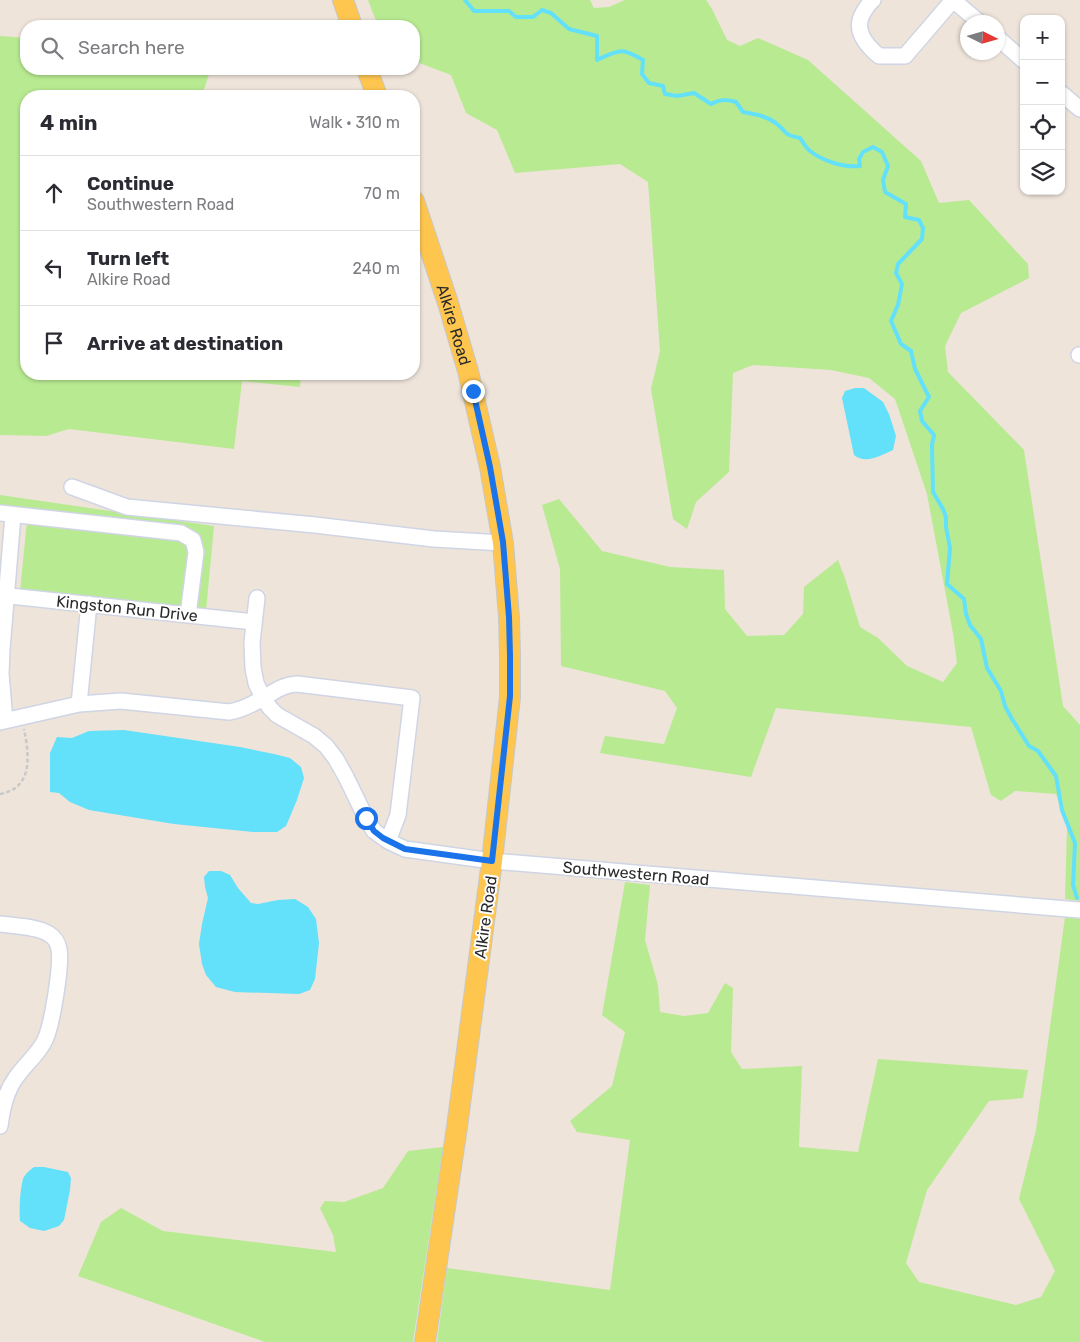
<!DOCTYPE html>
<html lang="en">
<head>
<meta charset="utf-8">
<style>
	:root { --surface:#fff; --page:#f7f7f7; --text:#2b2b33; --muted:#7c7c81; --line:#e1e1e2 }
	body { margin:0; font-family:Rubik,sans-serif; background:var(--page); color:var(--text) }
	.controls { position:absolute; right:15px; top:15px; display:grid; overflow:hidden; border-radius:10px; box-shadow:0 1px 4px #0004 }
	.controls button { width:45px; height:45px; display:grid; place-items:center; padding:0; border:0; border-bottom:1px solid var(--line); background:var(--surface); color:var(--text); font:25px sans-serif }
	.compass { position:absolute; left:960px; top:15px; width:45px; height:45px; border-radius:50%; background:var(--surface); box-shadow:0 1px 4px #0004; rotate:95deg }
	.stop { position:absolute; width:15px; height:15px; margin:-11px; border:4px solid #1a73e8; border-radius:50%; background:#fff }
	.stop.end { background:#1a73e8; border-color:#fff; box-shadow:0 1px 5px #0008 }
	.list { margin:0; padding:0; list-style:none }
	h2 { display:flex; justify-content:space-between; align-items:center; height:65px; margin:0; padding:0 20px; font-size:21px }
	h2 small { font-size:16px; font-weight:400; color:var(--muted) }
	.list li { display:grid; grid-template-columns:32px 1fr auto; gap:15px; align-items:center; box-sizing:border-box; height:75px; padding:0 20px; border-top:1px solid var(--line) }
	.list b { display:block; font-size:19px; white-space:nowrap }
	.list p { margin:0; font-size:16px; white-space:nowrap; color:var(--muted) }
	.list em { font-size:16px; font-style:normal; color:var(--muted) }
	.icon { flex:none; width:28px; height:28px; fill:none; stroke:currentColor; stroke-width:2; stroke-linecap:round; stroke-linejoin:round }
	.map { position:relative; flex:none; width:1080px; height:1342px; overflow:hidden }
	.search { position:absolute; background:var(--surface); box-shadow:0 1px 4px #0004; left:20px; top:20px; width:400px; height:55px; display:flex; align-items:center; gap:12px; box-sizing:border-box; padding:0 18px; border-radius:20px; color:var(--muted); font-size:19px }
	.panel { position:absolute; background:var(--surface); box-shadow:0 1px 4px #0004; left:20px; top:90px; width:400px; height:290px; border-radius:20px }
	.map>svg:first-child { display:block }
	.green { fill:#b8ea91 }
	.water { fill:#63e0fa }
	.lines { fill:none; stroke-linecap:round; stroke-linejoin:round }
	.stream { stroke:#63e0fa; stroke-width:4 }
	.minor-casing { stroke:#cfd5e4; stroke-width:18 }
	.major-casing { stroke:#c8c8c8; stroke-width:22 }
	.path { stroke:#c8c8c8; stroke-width:2.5; stroke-dasharray:4 2.5; stroke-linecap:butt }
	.minor { stroke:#fff; stroke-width:15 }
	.major { stroke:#fec54f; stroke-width:20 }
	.route { stroke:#1a73e8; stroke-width:6 }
	.labels { text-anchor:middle; stroke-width:4; stroke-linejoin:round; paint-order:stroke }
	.street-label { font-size:16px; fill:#2a2a2a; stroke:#fff }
</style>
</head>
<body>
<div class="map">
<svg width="1080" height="1342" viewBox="0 0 1080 1342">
	<rect width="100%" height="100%" fill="#eee4da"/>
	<path class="green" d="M 368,0 L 590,0 L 594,8 L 609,7 L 625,0 L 706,0 L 712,9 L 727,40 L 740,46 L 758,38 L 808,60 L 921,161 L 939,203 L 969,200 L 1028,264 L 1029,278 L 961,313 L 945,346 L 948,372 L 1024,450 L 1063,706 L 1080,725 L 1080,901 L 1065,899 L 1067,828 L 1056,794 L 1015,791 L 1001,801 L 991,795 L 971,727 L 776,708 L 751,777 L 600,753 L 605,736 L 664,744 L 677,708 L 665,691 L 561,666 L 560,569 L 542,505 L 559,499 L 602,551 L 670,567 L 724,570 L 725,609 L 747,636 L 784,635 L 803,614 L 804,587 L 838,560 L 845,578 L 860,627 L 878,638 L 907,666 L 943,682 L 957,663 L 953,633 L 927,494 L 895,399 L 869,378 L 831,370 L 753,365 L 733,373 L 729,472 L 696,502 L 687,529 L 673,519 L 651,389 L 660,351 L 648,182 L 620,164 L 515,173 L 497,130 L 466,113 L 451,75 L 414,61 L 414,26 L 378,26 Z
		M 0,36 L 26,38 L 26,69 L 210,69 L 210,71 L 202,96 L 26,96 L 26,374 L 301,374 L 300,387 L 242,381 L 234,449 L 69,429 L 46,436 L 0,435 Z
		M 0,495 L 214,526 L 206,611 L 20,591 L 28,511 L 0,508 Z
		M 625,882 L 650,885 L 645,940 L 658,985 L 660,1012 L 684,1016 L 708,1013 L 725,983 L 733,988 L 731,1052 L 742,1069 L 802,1066 L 799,1147 L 858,1152 L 878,1059 L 1028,1070 L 1023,1098 L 989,1101 L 927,1190 L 906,1263 L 919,1282 L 1016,1305 L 1041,1297 L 1055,1271 L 1019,1199 L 1036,1130 L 1065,917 L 1080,919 L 1080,1342 L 437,1342 L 447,1268 L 610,1290 L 630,1140 L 577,1132 L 570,1121 L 612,1086 L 625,1032 L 602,1015 Z
		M 443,1147 L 413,1342 L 265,1342 L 78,1276 L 101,1222 L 121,1208 L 163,1231 L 336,1252 L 333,1235 L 320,1208 L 325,1201 L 344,1202 L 383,1188 L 408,1151 Z"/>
	<path class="water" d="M 855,388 L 864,388 L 883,402 L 889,414 L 896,436 L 893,450 C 881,455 866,465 854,455 L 842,398 L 845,391 Z
		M 124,730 L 240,747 L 274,754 L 290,758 L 301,767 L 304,778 L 297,800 L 286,826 L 277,832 L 253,832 L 174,824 L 89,810 L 70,802 L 59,793 L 50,792 L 50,753 L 57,737 L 72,738 L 89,731 Z
		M 209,871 L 221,871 L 230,875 L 238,888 L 251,903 L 258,904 L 278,900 L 295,899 L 308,907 L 316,919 L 319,943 L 315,979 L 310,990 L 299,994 L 235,992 L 216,987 L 206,975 L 202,964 L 199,944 L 202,924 L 208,898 L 205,887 L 204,877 Z
		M 34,1167 L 44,1167 L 68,1172 L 71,1178 L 70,1190 L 64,1220 L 59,1226 L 44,1231 L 30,1228 L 20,1221 C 19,1210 20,1190 23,1179 C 25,1174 30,1170 34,1167 Z"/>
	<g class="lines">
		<path class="stream" d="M 465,0 L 474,11 L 509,11 L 516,17 L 533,17 L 542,10 L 551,13 L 569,29 L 597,36 L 597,60 C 619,50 621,47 643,60 L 642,74 L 649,83 L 663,86 L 665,94 L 677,96 L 694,93 L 711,104 C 720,99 727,99 736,102 L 743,112 C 755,114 767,116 777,124 C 789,134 782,134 800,138 C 803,142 806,148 810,151 C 823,161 844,168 860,166 L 859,159 L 863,152 L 873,147 L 882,152 L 888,166 L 883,180 L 885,192 L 906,204 L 905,217 L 919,220 L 923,228 L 922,239 L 898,264 L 896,273 L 902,284 L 898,305 L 891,321 L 901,344 L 911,351 L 915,369 L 929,397 L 920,411 L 922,421 L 934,435 L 932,445 L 933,492 L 943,509 L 946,517 L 946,527 L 950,548 L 947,584 L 964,599 L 966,614 L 970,625 L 981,639 L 987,668 L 1001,691 L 1005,706 L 1012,719 L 1029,746 L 1038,751 L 1056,776 L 1062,810 L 1075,843 L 1073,885 L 1077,898"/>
		<defs>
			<path id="minor" d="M 873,0 C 868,4 866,8 863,13 C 853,30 866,45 879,56 L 905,56 L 953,0
				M 953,0 L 979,22
				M 998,38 L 1024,61
				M 1061,93 L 1080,109
				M 1079,355 L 1080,355
				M 72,487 L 127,507 L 315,525 L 434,539 L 503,543
				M 0,513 L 181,533 L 193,540 L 196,552 L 188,615
				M 0,595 L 254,622
				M 257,598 L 252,642 L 253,668 L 256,683 L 263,698 L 270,708 L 277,715 L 314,736 L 326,746 L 336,759 L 346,777 L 366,818 L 374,831 L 388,841 L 405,849 L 492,861 L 1080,910
				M 79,704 L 89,604
				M 5,721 L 1,674 L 2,649 L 13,515
				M 0,722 L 79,704 L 121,701 L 229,712 C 241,710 253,704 263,698 C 276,691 282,685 297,684 L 412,698 L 398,815 L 388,841
				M 0,924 C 14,926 37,926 49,934 C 54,937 58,943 59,949 C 62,965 52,1025 45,1040 C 38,1055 24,1065 15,1079 C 5,1093 2,1110 0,1126"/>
			<g id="major">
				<path d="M 343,0 L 352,26"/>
				<path d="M 367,69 L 377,96"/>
				<path id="s1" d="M 414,201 L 448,303 L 468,371 L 490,467 L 503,543 L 509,617 L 510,656 L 510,697 L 492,861 L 457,1127 L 425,1342"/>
			</g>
		</defs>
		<use href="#minor" class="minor-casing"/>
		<use href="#major" class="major-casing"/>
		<path class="path" d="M 0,794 C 34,788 29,754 24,729"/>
		<use href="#minor" class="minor"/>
		<use href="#major" class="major"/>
	</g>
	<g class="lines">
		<path class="route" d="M 366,818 L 374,831 L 383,838 L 405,849 L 492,861 L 510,696 L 510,656 L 509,617 L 503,542 L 490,467 L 473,391"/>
	</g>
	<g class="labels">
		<g class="street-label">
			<text dy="6" stroke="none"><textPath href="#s1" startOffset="130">Alkire Road</textPath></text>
			<text transform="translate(127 608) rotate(6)" y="6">Kingston Run Drive</text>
			<text transform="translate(636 873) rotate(5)" y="6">Southwestern Road</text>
			<text transform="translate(485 917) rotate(-82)" y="6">Alkire Road</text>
		</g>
	</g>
</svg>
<div class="controls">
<button>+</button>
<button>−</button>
<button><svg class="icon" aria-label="locate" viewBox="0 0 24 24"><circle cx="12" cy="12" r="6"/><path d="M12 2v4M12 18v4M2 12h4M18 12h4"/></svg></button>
<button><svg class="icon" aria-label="layers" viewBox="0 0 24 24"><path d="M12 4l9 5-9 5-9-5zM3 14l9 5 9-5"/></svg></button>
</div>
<svg class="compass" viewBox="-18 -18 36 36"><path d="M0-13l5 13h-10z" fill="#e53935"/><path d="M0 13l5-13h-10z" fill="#7c7c81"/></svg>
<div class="stop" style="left:366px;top:818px"></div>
<div class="stop end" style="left:473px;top:391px"></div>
<div class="search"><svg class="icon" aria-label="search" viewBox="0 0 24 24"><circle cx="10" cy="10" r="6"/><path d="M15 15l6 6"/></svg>Search here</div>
<section class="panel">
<h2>4 min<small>Walk · 310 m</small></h2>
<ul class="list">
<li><svg class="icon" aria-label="ahead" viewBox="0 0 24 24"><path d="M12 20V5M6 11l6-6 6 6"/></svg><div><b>Continue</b><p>Southwestern Road</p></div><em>70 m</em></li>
<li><svg class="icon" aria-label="left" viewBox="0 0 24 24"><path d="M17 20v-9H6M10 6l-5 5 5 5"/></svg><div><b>Turn left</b><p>Alkire Road</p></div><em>240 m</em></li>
<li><svg class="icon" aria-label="arrive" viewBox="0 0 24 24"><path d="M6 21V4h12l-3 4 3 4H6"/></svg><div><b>Arrive at destination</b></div></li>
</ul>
</section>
</div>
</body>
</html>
